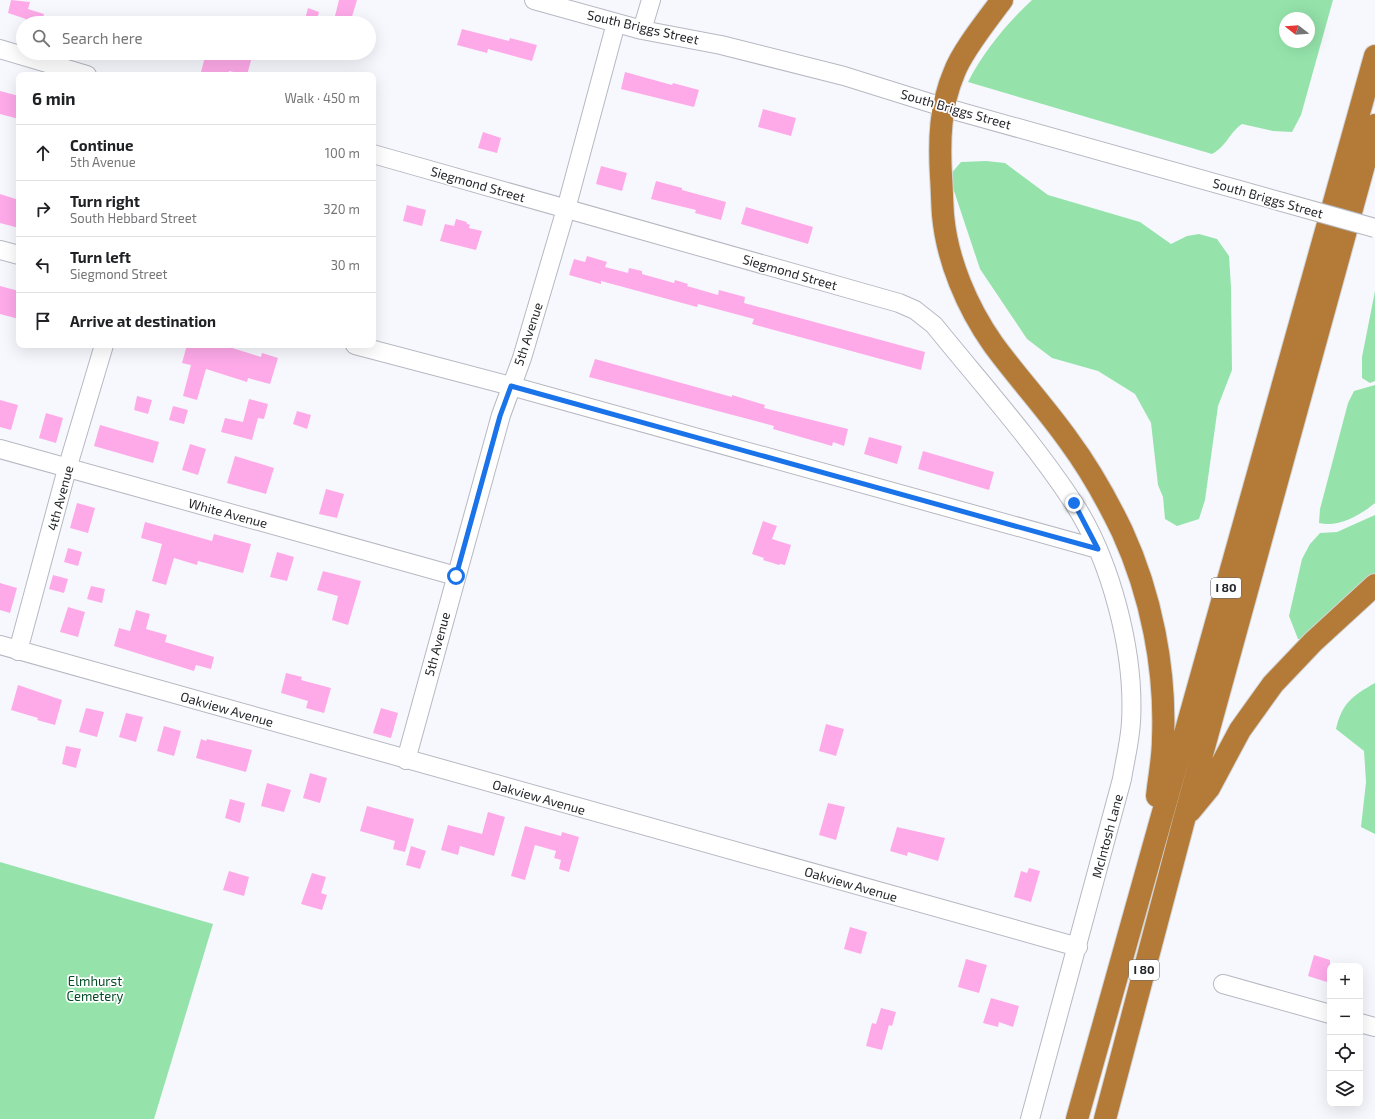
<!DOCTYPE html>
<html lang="en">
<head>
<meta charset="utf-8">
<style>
	:root { --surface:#fff; --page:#f6f6f6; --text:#202124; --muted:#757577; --line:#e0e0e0 }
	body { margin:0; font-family:"Exo 2",sans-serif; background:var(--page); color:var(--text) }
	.controls { position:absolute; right:12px; bottom:12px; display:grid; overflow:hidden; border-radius:8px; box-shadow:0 4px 16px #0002 }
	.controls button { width:36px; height:36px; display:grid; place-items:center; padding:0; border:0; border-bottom:1px solid var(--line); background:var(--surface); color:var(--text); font:20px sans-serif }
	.compass { position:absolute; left:1279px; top:12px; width:36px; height:36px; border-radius:50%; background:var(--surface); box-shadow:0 4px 16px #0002; rotate:287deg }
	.stop { position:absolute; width:12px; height:12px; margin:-9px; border:3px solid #1a73e8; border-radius:50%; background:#fff }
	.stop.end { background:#1a73e8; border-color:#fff; box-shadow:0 1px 4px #0008 }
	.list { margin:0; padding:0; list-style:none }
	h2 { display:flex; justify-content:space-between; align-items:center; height:52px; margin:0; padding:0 16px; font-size:17px }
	h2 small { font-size:13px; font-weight:400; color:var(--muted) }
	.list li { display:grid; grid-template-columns:26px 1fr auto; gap:12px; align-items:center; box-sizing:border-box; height:56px; padding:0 16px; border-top:1px solid var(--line) }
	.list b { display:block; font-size:15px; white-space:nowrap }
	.list p { margin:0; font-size:13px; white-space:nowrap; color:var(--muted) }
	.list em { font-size:13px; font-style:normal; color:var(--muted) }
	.icon { flex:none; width:22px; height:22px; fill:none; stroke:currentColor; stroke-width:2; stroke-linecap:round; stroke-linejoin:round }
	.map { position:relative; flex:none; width:1375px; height:1119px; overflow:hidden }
	.search { position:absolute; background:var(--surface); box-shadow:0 4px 16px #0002; left:16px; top:16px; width:360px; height:44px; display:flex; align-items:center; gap:10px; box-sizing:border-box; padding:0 14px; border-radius:22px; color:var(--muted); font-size:15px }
	.panel { position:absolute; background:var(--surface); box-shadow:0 4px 16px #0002; left:16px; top:72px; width:360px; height:276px; border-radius:8px }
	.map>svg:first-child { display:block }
	.green { fill:#95e3ab; fill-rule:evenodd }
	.building { fill:#feaae9 }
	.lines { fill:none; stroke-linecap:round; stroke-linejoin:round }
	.minor-casing { stroke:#b6b9c2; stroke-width:20 }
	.highway-casing { stroke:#d3d4d4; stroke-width:24 }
	.minor { stroke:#fff; stroke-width:18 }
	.highway { stroke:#b47a37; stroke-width:22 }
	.minor-bridge-casing { stroke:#b6b9c2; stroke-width:20; stroke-linecap:butt }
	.minor-bridge { stroke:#fff; stroke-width:18 }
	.route { stroke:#1a73e8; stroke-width:5 }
	.labels { text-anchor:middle; stroke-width:3.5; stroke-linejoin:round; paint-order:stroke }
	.shield { fill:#fff; stroke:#666769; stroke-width:1 }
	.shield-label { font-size:12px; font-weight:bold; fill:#252629 }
	.street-label { font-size:13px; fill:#252629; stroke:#fff }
	.park-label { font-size:13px; fill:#014a24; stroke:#fff }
</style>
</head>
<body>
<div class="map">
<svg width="1375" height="1119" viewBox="0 0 1375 1119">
	<rect width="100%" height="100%" fill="#f7f8fe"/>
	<path class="green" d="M 1032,0 L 1333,0 L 1301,115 L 1292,132 L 1273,131 L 1242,124 C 1229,133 1227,146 1212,154 L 968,82 C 983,52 1007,23 1032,0 ZM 1285,18 L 1309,18 L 1309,42 L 1285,42 Z
		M 986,161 L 1005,163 L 1048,195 L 1140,222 L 1171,244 L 1187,236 L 1199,234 L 1217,239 L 1229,256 L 1231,287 L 1232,370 L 1218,406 L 1205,500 L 1199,519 L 1177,526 L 1165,519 L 1163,497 L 1158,485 L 1151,423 L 1135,394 L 1098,371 L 1052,358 L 1027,339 L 980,269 L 949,176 L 961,162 Z
		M 1375,291 L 1375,381 L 1370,383 L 1362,378 L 1362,357 Z
		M 1375,385 L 1375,503 C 1361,515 1338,528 1319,523 L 1320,509 L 1348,403 L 1354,391 Z
		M 1375,515 L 1375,595 L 1306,639 L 1298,639 L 1289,616 L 1302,559 L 1310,544 L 1320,533 L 1337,532 Z
		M 1375,683 L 1375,834 L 1361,827 L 1366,782 L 1364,751 L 1336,729 C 1342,703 1352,696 1375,683 Z
		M 0,862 L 213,924 L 154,1119 L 0,1119 Z"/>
	<path class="building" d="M 11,0 L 30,2 L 28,9 L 44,14 L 42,23 L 24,23 L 26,19 L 8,13 Z
		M 339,0 L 357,0 L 351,20 L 335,16 Z
		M 308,8 L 319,12 L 316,23 L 304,23 Z
		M 462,29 L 509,41 L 510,38 L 537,45 L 532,61 L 488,49 L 487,53 L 457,45 Z
		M 206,53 L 253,53 L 247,75 L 229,71 L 228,75 L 213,75 L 201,72 Z
		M 625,72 L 672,85 L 673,83 L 699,90 L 694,107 L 621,89 Z
		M 0,91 L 19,96 L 19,119 L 0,114 Z
		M 763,109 L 796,118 L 791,136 L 758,127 Z
		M 483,132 L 501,138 L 497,153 L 478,148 Z
		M 601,166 L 627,173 L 622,191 L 596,184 Z
		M 656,181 L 682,188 L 682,190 L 726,202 L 721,220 L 695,213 L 696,210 L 651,199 Z
		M 0,194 L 19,200 L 19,228 L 0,223 Z
		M 407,205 L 426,210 L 422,226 L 403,221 Z
		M 746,207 L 813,227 L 808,244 L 741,224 Z
		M 456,219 L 467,222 L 466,223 L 470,225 L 469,228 L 482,231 L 476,250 L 440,241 L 445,224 L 454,226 Z
		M 587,256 L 607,262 L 605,267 L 628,273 L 629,268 L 642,271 L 642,274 L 674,283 L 675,280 L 688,284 L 687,286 L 718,295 L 719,290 L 745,297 L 744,303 L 925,352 L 921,370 L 752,324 L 754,319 L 698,304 L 697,307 L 601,281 L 601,284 L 569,275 L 574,259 L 585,262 Z
		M 0,286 L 19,291 L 19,319 L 0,314 Z
		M 187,345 L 223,345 L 261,357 L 262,353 L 278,358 L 270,384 L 248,378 L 247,382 L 206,369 L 197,400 L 183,396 L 191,365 L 182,363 Z
		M 595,359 L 732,397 L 732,395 L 765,405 L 764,408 L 848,429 L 844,446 L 833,442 L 832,446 L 773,429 L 774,426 L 589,377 Z
		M 137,396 L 152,400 L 148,414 L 134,410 Z
		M 249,399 L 268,404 L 264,419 L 258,418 L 252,440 L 221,432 L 225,418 L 243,422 Z
		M 0,400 L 18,405 L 11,430 L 0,427 Z
		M 173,406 L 188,410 L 184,424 L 169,420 Z
		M 297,411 L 311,415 L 307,429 L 293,424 Z
		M 46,413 L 63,418 L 56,443 L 39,438 Z
		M 100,425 L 159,442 L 153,463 L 94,446 Z
		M 869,437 L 902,446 L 897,464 L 864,454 Z
		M 190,444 L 206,449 L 198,475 L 182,470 Z
		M 923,451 L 994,472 L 989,490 L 918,469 Z
		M 235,456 L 274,468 L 266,494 L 227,483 Z
		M 326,489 L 344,494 L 337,518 L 319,514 Z
		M 77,503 L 95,508 L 88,533 L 70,528 Z
		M 763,521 L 777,526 L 772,539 L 791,545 L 785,565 L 780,564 L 779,565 L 763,560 L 764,558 L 752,554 Z
		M 145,522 L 212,541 L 214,534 L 251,544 L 243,573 L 198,561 L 197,565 L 174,558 L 166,585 L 152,581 L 162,544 L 141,538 Z
		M 68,548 L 82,552 L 78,566 L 64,562 Z
		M 277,552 L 294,557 L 287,581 L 270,577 Z
		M 323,571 L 361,581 L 348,625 L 332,620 L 338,596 L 317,590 Z
		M 53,575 L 68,579 L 64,593 L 49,589 Z
		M 0,583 L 17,588 L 10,613 L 0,610 Z
		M 91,586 L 105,589 L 102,603 L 87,599 Z
		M 68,607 L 85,612 L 78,637 L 60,632 Z
		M 136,610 L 150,614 L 146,629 L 167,635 L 165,642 L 214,657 L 211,669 L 196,665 L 194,671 L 114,646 L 119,628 L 130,631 Z
		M 286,673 L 302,677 L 301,680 L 331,688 L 324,713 L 306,708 L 308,701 L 281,693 Z
		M 18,685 L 62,700 L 55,725 L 37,720 L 38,718 L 11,710 Z
		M 86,708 L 104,712 L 97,737 L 79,732 Z
		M 381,708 L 398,713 L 391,738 L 373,733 Z
		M 126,713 L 143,717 L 136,742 L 119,737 Z
		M 826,724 L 844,729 L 836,756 L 819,751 Z
		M 164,726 L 181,731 L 174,756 L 157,751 Z
		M 201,739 L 206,741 L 207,739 L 252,750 L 246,772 L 196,758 Z
		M 66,746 L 81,749 L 76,768 L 62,764 Z
		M 310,773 L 327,778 L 320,803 L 303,798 Z
		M 267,783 L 291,790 L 284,812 L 261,806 Z
		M 230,799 L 245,803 L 240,823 L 225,818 Z
		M 828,803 L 845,807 L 836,840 L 819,835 Z
		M 367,806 L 414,819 L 405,852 L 393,849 L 395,841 L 360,831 Z
		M 488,812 L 505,817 L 494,856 L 460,846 L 458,855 L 441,850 L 448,825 L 482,834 Z
		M 525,826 L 561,836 L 562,832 L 579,837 L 569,872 L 559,869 L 561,860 L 554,858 L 556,851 L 535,845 L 525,880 L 511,876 Z
		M 897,827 L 945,838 L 938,861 L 908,852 L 907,856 L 890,851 Z
		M 411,846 L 426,851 L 420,869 L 406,865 Z
		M 1029,868 L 1040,871 L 1031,902 L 1014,897 L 1021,871 L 1027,873 Z
		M 229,871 L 249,877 L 244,896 L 223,890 Z
		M 312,873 L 326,877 L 321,893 L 327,895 L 322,910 L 301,904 Z
		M 850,927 L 867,932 L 861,954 L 844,949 Z
		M 1314,955 L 1330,960 L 1330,983 L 1308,976 Z
		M 966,959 L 987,965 L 979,993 L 958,987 Z
		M 991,998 L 1019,1006 L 1013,1027 L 999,1022 L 998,1027 L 983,1023 Z
		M 881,1008 L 896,1012 L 892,1026 L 889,1025 L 882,1050 L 866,1046 L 872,1023 L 876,1024 Z"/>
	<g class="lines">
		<defs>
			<path id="minor" d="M 534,0 L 642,30 L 721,45 L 844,76 L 943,107 L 1282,202
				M 642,30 L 651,0
				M 0,49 L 87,75
				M 373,154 L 899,303 L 915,310 L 934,325 C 981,383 1032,440 1073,502 C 1111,560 1135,652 1131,722 C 1130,741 1125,760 1122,779 L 1030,1119
				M 0,250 L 19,255
				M 355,345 L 511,386 L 1098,549
				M 0,449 L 456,576
				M 0,645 L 1078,947
				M 18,651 L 67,469 L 104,345
				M 406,760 L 501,415 L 522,358 L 566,209 L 616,23
				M 1223,984 L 1330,1014
				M 1360,1023 L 1375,1027"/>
			<path id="highway" d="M 1002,0 C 988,19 962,51 954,73 C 940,106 939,140 941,176 C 942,189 942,202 943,215 C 947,260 967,307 993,344 C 1017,377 1045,407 1069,441 C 1089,468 1107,500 1122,531 C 1151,594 1166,669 1163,739 C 1163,758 1159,777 1157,796
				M 1190,811 L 1209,788 L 1240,730 L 1273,684 L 1313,642 L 1375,585
				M 1077,1119 L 1375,56
				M 1105,1119 L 1184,820 L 1375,125"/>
		</defs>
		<use href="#minor" class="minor-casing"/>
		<use href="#highway" class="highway-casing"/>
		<use href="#minor" class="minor"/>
		<use href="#highway" class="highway"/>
		<defs>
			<path id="minor-bridge" d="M 1282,202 L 1375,228"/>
		</defs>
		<use href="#minor-bridge" class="minor-bridge-casing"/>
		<use href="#minor-bridge" class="minor-bridge"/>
	</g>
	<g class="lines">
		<path class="route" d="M 456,576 L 500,416 L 511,386 L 1098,549 L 1074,503"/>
	</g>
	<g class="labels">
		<g class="shield">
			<rect x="1211" y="578" width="30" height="20" rx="3"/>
			<rect x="1129" y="960" width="30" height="20" rx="3"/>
		</g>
		<g class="shield-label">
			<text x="1226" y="592">I 80</text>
			<text x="1144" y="974">I 80</text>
		</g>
		<g class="street-label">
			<text transform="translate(643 27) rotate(13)" y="5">South Briggs Street</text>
			<text transform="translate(956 109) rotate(16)" y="5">South Briggs Street</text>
			<text transform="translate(478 184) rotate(16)" y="5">Siegmond Street</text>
			<text transform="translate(1268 198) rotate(16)" y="5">South Briggs Street</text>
			<text transform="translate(790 272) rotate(16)" y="5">Siegmond Street</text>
			<text transform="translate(528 334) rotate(-72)" y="5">5th Avenue</text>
			<text transform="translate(60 498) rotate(-75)" y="5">4th Avenue</text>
			<text transform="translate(228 513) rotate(15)" y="5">White Avenue</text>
			<text transform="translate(437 644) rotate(-75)" y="5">5th Avenue</text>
			<text transform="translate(227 709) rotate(16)" y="5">Oakview Avenue</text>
			<text transform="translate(539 797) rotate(16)" y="5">Oakview Avenue</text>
			<text transform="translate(1107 836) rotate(-75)" y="5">McIntosh Lane</text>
			<text transform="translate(851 884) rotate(16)" y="5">Oakview Avenue</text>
		</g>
		<g class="park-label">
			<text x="95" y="986">Elmhurst<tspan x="95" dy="15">Cemetery</tspan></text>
		</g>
	</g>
</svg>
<div class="controls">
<button>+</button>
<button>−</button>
<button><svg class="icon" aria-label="locate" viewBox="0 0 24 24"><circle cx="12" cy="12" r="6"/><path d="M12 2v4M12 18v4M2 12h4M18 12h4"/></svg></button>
<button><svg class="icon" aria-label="layers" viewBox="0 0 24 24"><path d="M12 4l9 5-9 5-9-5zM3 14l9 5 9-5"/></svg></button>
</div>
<svg class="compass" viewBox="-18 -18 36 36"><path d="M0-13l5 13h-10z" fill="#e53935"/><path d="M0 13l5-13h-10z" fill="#757577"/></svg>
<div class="stop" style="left:456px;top:576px"></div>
<div class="stop end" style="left:1074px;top:503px"></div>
<div class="search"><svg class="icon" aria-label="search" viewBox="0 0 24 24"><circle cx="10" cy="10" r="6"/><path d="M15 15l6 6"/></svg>Search here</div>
<section class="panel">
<h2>6 min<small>Walk · 450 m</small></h2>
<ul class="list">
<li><svg class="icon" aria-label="ahead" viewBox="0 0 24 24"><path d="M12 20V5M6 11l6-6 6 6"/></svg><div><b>Continue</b><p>5th Avenue</p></div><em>100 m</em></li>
<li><svg class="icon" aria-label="right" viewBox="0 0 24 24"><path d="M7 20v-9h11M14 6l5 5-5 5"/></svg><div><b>Turn right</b><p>South Hebbard Street</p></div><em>320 m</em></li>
<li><svg class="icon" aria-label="left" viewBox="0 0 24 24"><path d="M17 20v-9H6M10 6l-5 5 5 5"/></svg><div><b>Turn left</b><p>Siegmond Street</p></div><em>30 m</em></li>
<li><svg class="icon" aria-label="arrive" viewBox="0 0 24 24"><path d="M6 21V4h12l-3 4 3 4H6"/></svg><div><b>Arrive at destination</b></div></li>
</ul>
</section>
</div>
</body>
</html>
